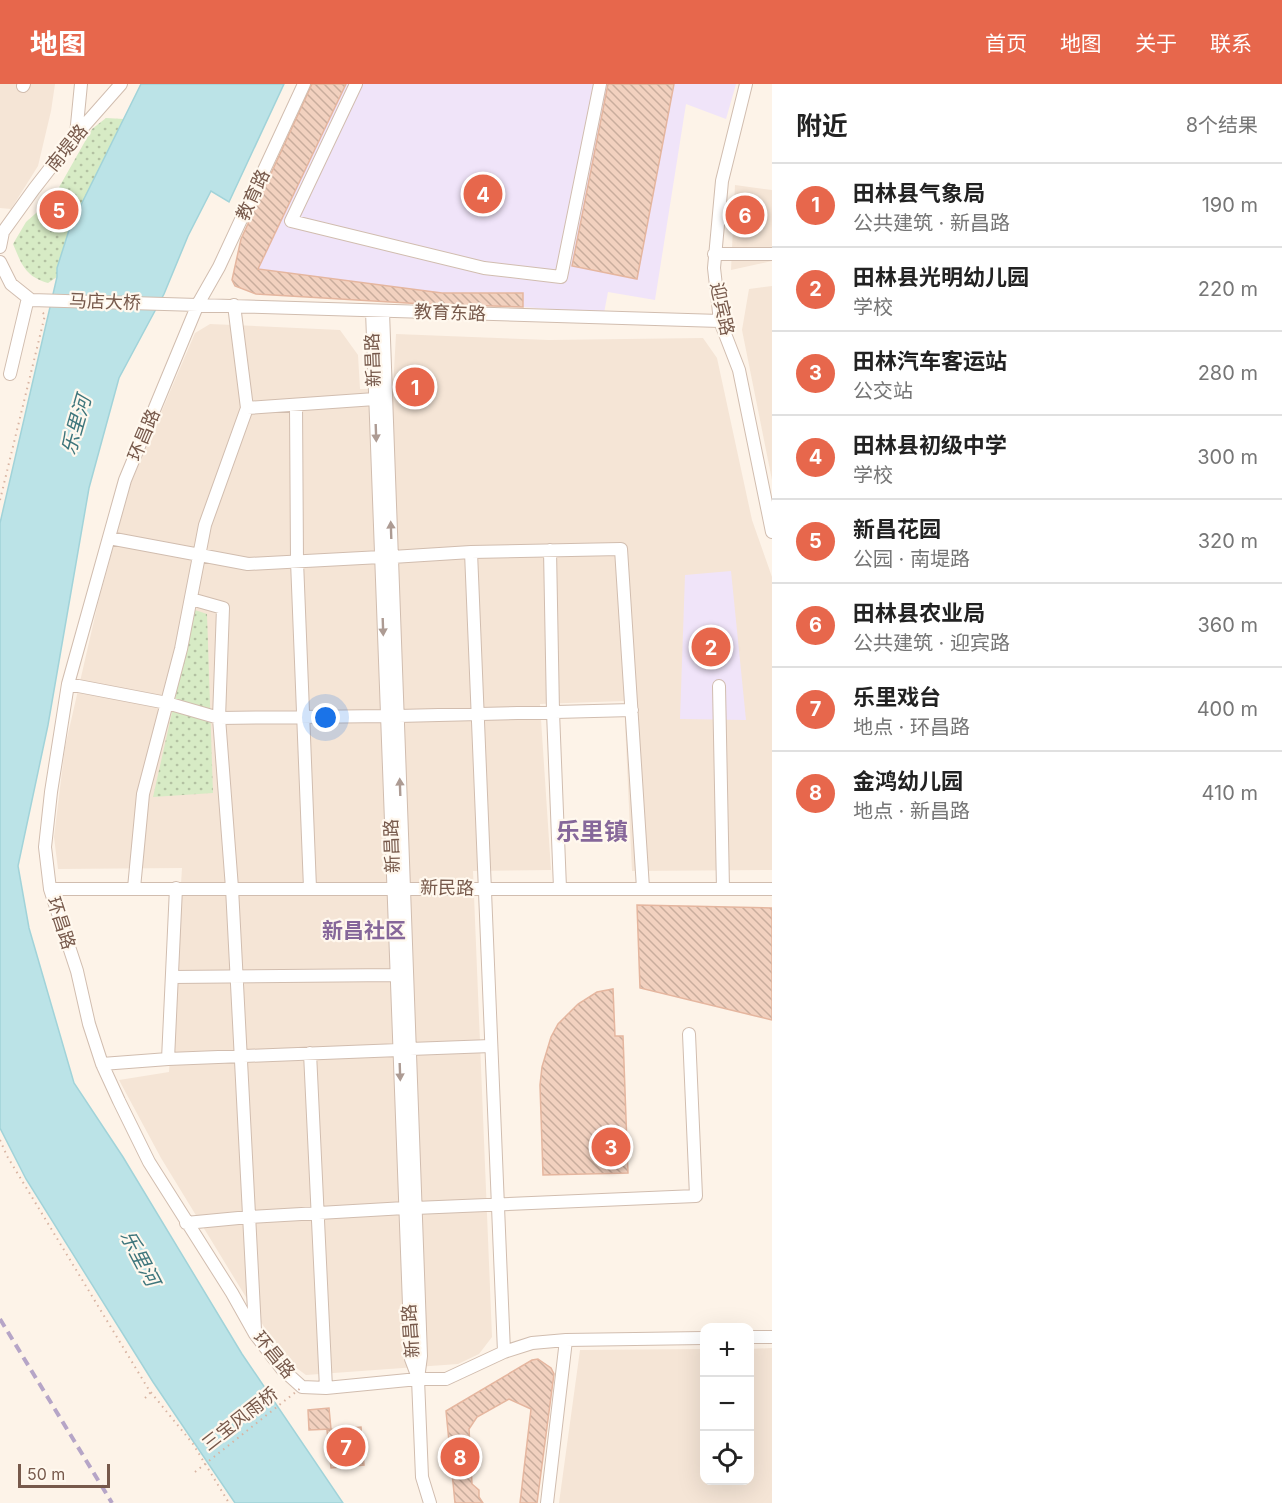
<!DOCTYPE html>
<html lang="zh">
<head>
<meta charset="utf-8">
<style>
	:root { --surface:#fff; --page:#f6f6f6; --text:#222; --muted:#767676; --line:#e0e0e0; --accent:#e7674c }
	body { margin:0; font-family:Inter,"Noto Sans SC",sans-serif; background:var(--page); color:var(--text) }
	.controls { position:absolute; right:18px; bottom:18px; display:grid; overflow:hidden; border-radius:12px; box-shadow:0 6px 24px #0002 }
	.controls button { width:54px; height:54px; display:grid; place-items:center; padding:0; border:0; border-bottom:2px solid var(--line); background:var(--surface); color:var(--text); font:30px sans-serif }
	.scale { position:absolute; left:18px; bottom:15px; width:92px; box-sizing:border-box; padding-left:6px; border:3px solid #77594b; border-top:0; font-size:16px; line-height:21px; white-space:nowrap; color:#77594b; -webkit-text-stroke:4px #fff8ee; paint-order:stroke }
	.you { position:absolute; left:326px; top:634px; width:21px; height:21px; margin:-15px; border:4px solid #fff; border-radius:50%; background:#1a73e8; box-shadow:0 0 0 9px #1a73e833 }
	.badge { display:grid; place-items:center; width:39px; height:39px; border-radius:50%; background:var(--accent); color:#fff; font-size:20px; font-weight:700 }
	.pin { position:absolute; translate:-50% -50%; border:3px solid #fff; box-shadow:0 2px 6px #0006 }
	.list { margin:0; padding:0; list-style:none }
	h2 { display:flex; justify-content:space-between; align-items:center; height:78px; margin:0; padding:0 24px; font-size:26px }
	h2 small { font-size:20px; font-weight:400; color:var(--muted) }
	.list li { display:grid; grid-template-columns:39px 1fr auto; gap:18px; align-items:center; box-sizing:border-box; height:84px; padding:0 24px; border-top:2px solid var(--line) }
	.list b { display:block; font-size:22px; white-space:nowrap }
	.list p { margin:0; font-size:20px; white-space:nowrap; color:var(--muted) }
	.list em { font-size:20px; font-style:normal; color:var(--muted) }
	.icon { flex:none; width:33px; height:33px; fill:none; stroke:currentColor; stroke-width:2; stroke-linecap:round; stroke-linejoin:round }
	.map { position:relative; flex:none; width:772px; height:1419px; overflow:hidden }
	header { display:flex; align-items:center; gap:36px; box-sizing:border-box; height:84px; padding:0 30px; background:var(--accent); color:#fff }
	header strong { font-size:28px }
	nav { display:flex; gap:33px; margin-inline-start:auto; font-size:21px }
	main { display:flex }
	aside { flex:1; background:var(--surface) }
	.map>svg:first-child { display:block }
	.residential { fill:#f5e5d6 }
	.education { fill:#f0e4f9 }
	.green { fill:url(#green-dots) }
	.water { fill:#bbe3e7; stroke:#a1d3d9; stroke-width:1.5 }
	.building { fill:url(#building-back-hatch); stroke:#e5b69f; stroke-width:1.5 }
	.lines { fill:none; stroke-linecap:round; stroke-linejoin:round }
	.minor-casing { stroke:#d1bdaf; stroke-width:14 }
	.path { stroke:#d8b4a2; stroke-width:2; stroke-dasharray:1.5 4.5; stroke-linecap:butt }
	.minor { stroke:#fff; stroke-width:12 }
	.rail { stroke:#b6a5c7; stroke-width:4; stroke-dasharray:9 6; stroke-linecap:butt }
	.path-bridge { stroke:#d8b4a2; stroke-width:2; stroke-dasharray:1.5 4.5; stroke-linecap:butt }
	.oneway { fill:#ad9b93 }
	.labels { text-anchor:middle; stroke-width:4.5; stroke-linejoin:round; paint-order:stroke }
	.street-label { font-size:18px; fill:#77594b; stroke:#fff8ee }
	.water-label { font-size:20px; font-style:italic; fill:#3e767c; stroke:#fff8ee }
	.quarter-label { font-size:21px; font-weight:bold; fill:#86679a; stroke:#fff8ee }
	.district-label { font-size:24px; font-weight:bold; fill:#86679a; stroke:#fff8ee }
</style>
</head>
<body>
<header>
<strong>地图</strong>
<nav><a>首页</a><a>地图</a><a>关于</a><a>联系</a></nav>
</header>
<main>
<div class="map">
<svg width="772" height="1419" viewBox="0 0 772 1419">
	<defs>
		<pattern id="green-dots" width="8" height="8" patternUnits="userSpaceOnUse" patternTransform="scale(1.5)"><rect width="8" height="8" fill="#d7ebc5"/><path d="M2 2h.1M6 6h.1" fill="none" stroke="#b3c1a2" stroke-width="1.8" stroke-linecap="round"/></pattern>
		<pattern id="building-back-hatch" width="6" height="6" patternUnits="userSpaceOnUse" patternTransform="scale(1.5)"><rect width="6" height="6" fill="#f2d1bf"/><path d="M-1 5l2 2M0 0l6 6M5-1l2 2" fill="none" stroke="#c9ad9d"/></pattern>
	</defs>
	<rect width="100%" height="100%" fill="#fdf3e8"/>
	<path class="residential" d="M 0,0 L 55,0 L 51,27 L 38,82 L 11,125 L 0,124 Z
		M 735,101 L 772,106 L 772,177 L 731,186 Z
		M 772,202 L 772,396 L 742,246 L 749,205 Z
		M 210,240 L 340,246 L 358,271 L 360,305 L 393,305 L 396,250 L 549,256 L 703,254 L 717,274 L 752,436 L 772,493 L 772,786 L 632,787 L 624,617 L 540,620 L 551,786 L 473,787 L 492,1253 L 479,1270 L 458,1280 L 306,1291 L 291,1280 L 266,1246 L 161,1074 L 119,996 L 169,988 L 182,784 L 58,785 L 54,753 L 65,663 L 98,519 L 131,399 L 195,249 Z
		M 772,1264 L 772,1419 L 559,1419 L 580,1266 L 704,1265 L 704,1396 L 750,1396 L 750,1265 Z"/>
	<path class="education" d="M 346,0 L 736,0 L 726,35 L 686,20 L 655,216 L 608,208 L 604,229 L 523,223 L 523,209 L 442,209 L 258,185 Z
		M 731,487 L 746,636 L 680,635 L 685,491 Z"/>
	<path class="green" d="M 106,34 L 124,35 L 70,143 L 57,184 L 57,193 L 48,199 C 25,192 22,181 13,160 L 26,138 L 53,114 L 92,45 Z
		M 195,526 L 207,530 L 213,709 L 153,713 Z"/>
	<path class="water" d="M 141,0 L 284,0 L 229,118 L 211,107 L 188,152 L 164,210 L 119,294 L 89,404 L 48,641 L 18,782 L 29,844 L 74,999 L 123,1073 L 242,1270 L 343,1419 L 235,1419 L 153,1298 L 26,1095 L 0,1044 L 0,439 L 57,193 L 57,184 L 70,143 Z"/>
	<path class="building" d="M 312,0 L 346,0 L 258,185 L 442,209 L 523,209 L 523,223 L 424,220 L 256,210 L 235,202 L 232,196 L 241,155 Z
		M 608,0 L 674,0 L 637,195 L 572,182 Z
		M 637,821 L 772,824 L 772,936 L 640,904 Z
		M 613,905 L 615,952 L 623,952 L 628,1089 L 543,1091 L 540,1001 L 542,983 L 551,953 L 558,940 L 578,920 L 597,908 Z
		M 538,1275 L 551,1284 L 554,1290 L 537,1419 L 520,1419 L 531,1325 L 509,1315 L 477,1333 L 469,1345 L 472,1400 L 479,1406 L 479,1413 L 483,1419 L 455,1419 L 446,1327 L 532,1276 Z
		M 329,1324 L 331,1345 L 309,1346 L 308,1326 Z
		M 361,1343 L 364,1381 L 331,1384 L 327,1346 Z"/>
	<g class="lines">
		<defs>
			<path id="minor" d="M 304,0 L 219,183 L 198,220 L 125,396 L 68,600 L 51,708 L 45,763 L 50,805 L 77,887 L 89,940 L 102,980 L 119,1017 L 149,1078 L 232,1209 L 255,1250 L 282,1285 L 302,1303 L 326,1304 L 418,1295 L 446,1295 L 504,1268 L 532,1259 L 566,1256 L 704,1254
				M 356,0 L 291,137 L 484,184 L 561,193 L 600,0
				M 746,0 L 722,97 L 714,184 L 720,237 L 739,286 L 772,448
				M 23,2 L 24,0
				M 76,51 L 81,0
				M 0,163 L 3,148 L 34,105 L 76,51 L 121,0
				M 714,170 L 772,170
				M 0,178 L 11,200 L 31,216 L 720,237
				M 372,227 L 411,1275 L 417,1291
				M 383,228 L 421,1272 L 418,1295 L 422,1393 L 430,1419
				M 10,290 L 28,214
				M 296,321 L 297,477 L 310,804
				M 247,324 L 375,315
				M 109,454 L 248,480 L 381,473
				M 550,466 L 553,628 L 560,804
				M 471,468 L 504,1268
				M 392,473 L 471,468 L 621,465 L 643,804
				M 191,515 L 223,524 L 219,634 L 232,804 L 255,1246
				M 68,600 L 167,619 L 219,634 L 387,632
				M 719,602 L 723,805
				M 398,632 L 632,626
				M 134,804 L 143,710 L 181,565 L 205,441 L 247,324 L 234,221
				M 50,805 L 772,805
				M 172,893 L 396,891
				M 410,965 L 491,962
				M 310,969 L 326,1304
				M 168,975 L 176,804
				M 102,980 L 168,975 L 399,966
				M 415,1124 L 696,1112 L 689,950
				M 186,1139 L 249,1133 L 405,1124
				M 750,1253 L 772,1253
				M 547,1419 L 566,1256"/>
		</defs>
		<use href="#minor" class="minor-casing"/>
		<path class="path" d="M 0,416 L 45,231 L 41,227
			M 0,1056 L 7,1072 L 149,1306 L 193,1360 L 229,1419
			M 145,1314 L 151,1308"/>
		<use href="#minor" class="minor"/>
		<path class="rail" d="M 0,1235 L 112,1419"/>
		<path class="path-bridge" d="M 195,1388 L 302,1303"/>
	</g>
	<defs><path id="oneway-solid" d="M-6-.8H1V-3.2L6.5 0L1 3.2V.8H-6Z" transform="scale(1.5)"/></defs>
	<g class="oneway">
		<use href="#oneway-solid" transform="translate(376 349) rotate(88)"/>
		<use href="#oneway-solid" transform="translate(391 446) rotate(-92)"/>
		<use href="#oneway-solid" transform="translate(383 543) rotate(88)"/>
		<use href="#oneway-solid" transform="translate(400 703) rotate(-92)"/>
		<use href="#oneway-solid" transform="translate(400 988) rotate(88)"/>
	</g>
	<g class="labels">
		<g class="street-label">
			<text transform="translate(67 64) rotate(-51)" y="6">南堤路</text>
			<text transform="translate(253 111) rotate(-65)" y="6">教育路</text>
			<text transform="translate(105 218) rotate(2)" y="6">马店大桥</text>
			<text transform="translate(722 225) rotate(78)" y="6">迎宾路</text>
			<text transform="translate(450 229) rotate(2)" y="6">教育东路</text>
			<text transform="translate(373 276) rotate(-92)" y="6">新昌路</text>
			<text transform="translate(144 351) rotate(-67)" y="6">环昌路</text>
			<text transform="translate(392 762) rotate(-92)" y="6">新昌路</text>
			<text transform="translate(447 804) rotate(1)" y="6">新民路</text>
			<text transform="translate(61 839) rotate(72)" y="6">环昌路</text>
			<text transform="translate(411 1247) rotate(-94)" y="6">新昌路</text>
			<text transform="translate(274 1271) rotate(51)" y="6">环昌路</text>
			<text transform="translate(240 1335) rotate(-38)" y="6">三宝风雨桥</text>
		</g>
		<g class="water-label">
			<text transform="translate(76 341) rotate(-74)" y="7">乐里河</text>
			<text transform="translate(140 1174) rotate(62)" y="7">乐里河</text>
		</g>
		<g class="quarter-label">
			<text x="364" y="854">新昌社区</text>
		</g>
		<g class="district-label">
			<text x="592" y="756">乐里镇</text>
		</g>
	</g>
</svg>
<div class="controls">
<button>+</button>
<button>−</button>
<button><svg class="icon" aria-label="locate" viewBox="0 0 24 24"><circle cx="12" cy="12" r="6"/><path d="M12 2v4M12 18v4M2 12h4M18 12h4"/></svg></button>
</div>
<div class="scale">50 m</div>
<div class="you"></div>
<div class="pin badge" style="left:415px;top:303px">1</div>
<div class="pin badge" style="left:711px;top:563px">2</div>
<div class="pin badge" style="left:611px;top:1063px">3</div>
<div class="pin badge" style="left:483px;top:110px">4</div>
<div class="pin badge" style="left:59px;top:126px">5</div>
<div class="pin badge" style="left:745px;top:131px">6</div>
<div class="pin badge" style="left:346px;top:1363px">7</div>
<div class="pin badge" style="left:460px;top:1373px">8</div>
</div>
<aside>
<h2>附近<small>8个结果</small></h2>
<ul class="list">
<li><span class="badge">1</span><div><b>田林县气象局</b><p>公共建筑 · 新昌路</p></div><em>190 m</em></li>
<li><span class="badge">2</span><div><b>田林县光明幼儿园</b><p>学校</p></div><em>220 m</em></li>
<li><span class="badge">3</span><div><b>田林汽车客运站</b><p>公交站</p></div><em>280 m</em></li>
<li><span class="badge">4</span><div><b>田林县初级中学</b><p>学校</p></div><em>300 m</em></li>
<li><span class="badge">5</span><div><b>新昌花园</b><p>公园 · 南堤路</p></div><em>320 m</em></li>
<li><span class="badge">6</span><div><b>田林县农业局</b><p>公共建筑 · 迎宾路</p></div><em>360 m</em></li>
<li><span class="badge">7</span><div><b>乐里戏台</b><p>地点 · 环昌路</p></div><em>400 m</em></li>
<li><span class="badge">8</span><div><b>金鸿幼儿园</b><p>地点 · 新昌路</p></div><em>410 m</em></li>
</ul>
</aside>
</main>
</body>
</html>
